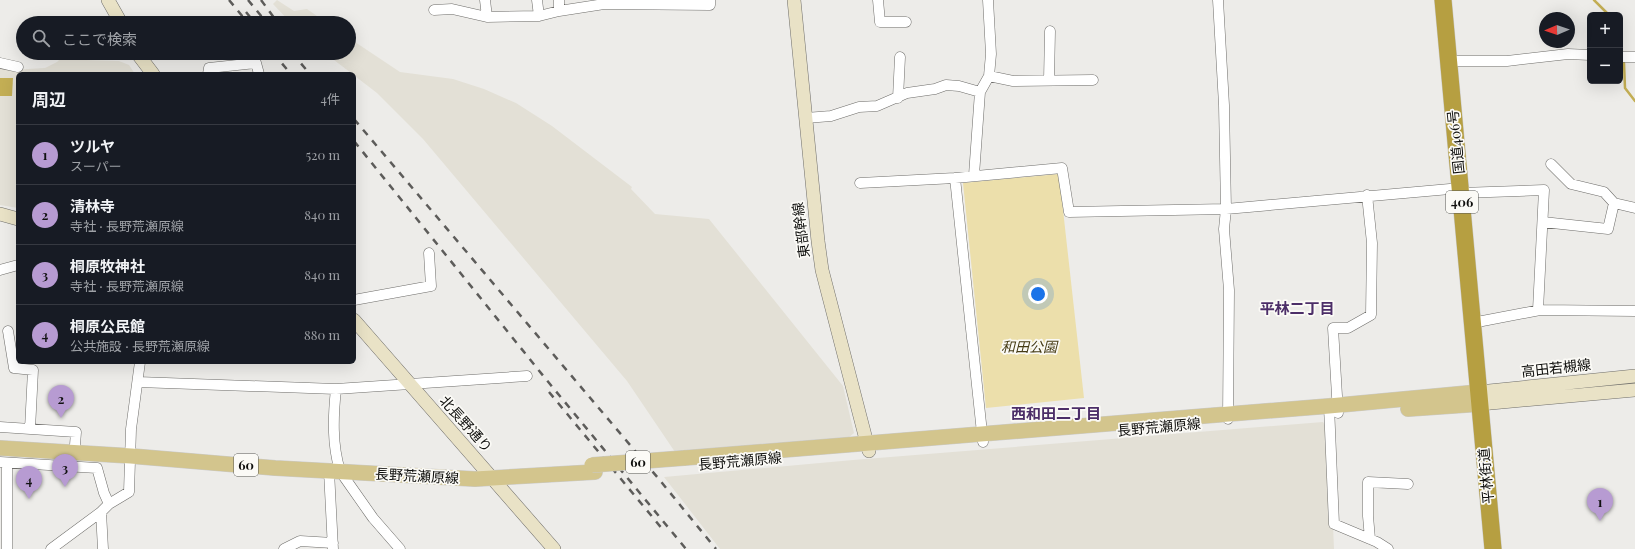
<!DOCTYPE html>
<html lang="ja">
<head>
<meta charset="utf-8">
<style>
	:root { --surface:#171b24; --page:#242831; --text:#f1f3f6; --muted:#9ea1a6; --line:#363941; --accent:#b79bd2 }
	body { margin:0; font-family:"Playfair Display","Noto Sans JP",serif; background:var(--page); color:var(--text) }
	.controls { position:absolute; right:12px; top:12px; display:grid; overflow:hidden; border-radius:6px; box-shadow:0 4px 16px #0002 }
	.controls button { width:36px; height:36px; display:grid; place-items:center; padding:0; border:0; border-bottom:1px solid var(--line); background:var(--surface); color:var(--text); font:20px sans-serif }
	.compass { position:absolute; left:1539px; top:12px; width:36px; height:36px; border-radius:50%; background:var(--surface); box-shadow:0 4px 16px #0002; rotate:268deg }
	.you { position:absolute; left:1038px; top:294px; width:14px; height:14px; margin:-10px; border:3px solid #fff; border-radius:50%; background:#1a73e8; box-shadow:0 0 0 6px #1a73e833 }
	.badge { display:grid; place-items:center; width:26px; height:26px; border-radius:50%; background:var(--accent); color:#111; font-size:13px; font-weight:700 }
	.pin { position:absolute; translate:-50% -33px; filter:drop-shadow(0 1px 2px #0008) }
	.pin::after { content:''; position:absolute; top:21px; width:14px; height:12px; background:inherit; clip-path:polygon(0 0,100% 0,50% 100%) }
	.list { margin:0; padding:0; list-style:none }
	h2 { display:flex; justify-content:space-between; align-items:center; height:52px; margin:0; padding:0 16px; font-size:17px }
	h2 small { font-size:13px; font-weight:400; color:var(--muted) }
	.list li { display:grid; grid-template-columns:26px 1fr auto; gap:12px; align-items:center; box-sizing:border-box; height:60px; padding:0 16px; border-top:1px solid var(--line) }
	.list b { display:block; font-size:15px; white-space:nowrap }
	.list p { margin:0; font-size:13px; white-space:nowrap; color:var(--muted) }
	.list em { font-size:13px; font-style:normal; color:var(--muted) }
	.icon { flex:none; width:22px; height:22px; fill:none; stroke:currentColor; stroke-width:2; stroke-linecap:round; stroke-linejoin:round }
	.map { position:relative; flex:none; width:1635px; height:549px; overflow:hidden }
	.search { position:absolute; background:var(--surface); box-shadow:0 4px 16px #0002; left:16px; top:16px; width:340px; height:44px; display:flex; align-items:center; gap:10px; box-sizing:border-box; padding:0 14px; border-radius:22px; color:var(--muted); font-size:15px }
	.panel { position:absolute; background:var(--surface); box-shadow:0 4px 16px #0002; left:16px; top:72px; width:340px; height:292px; border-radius:6px }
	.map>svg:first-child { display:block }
	.built { fill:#e3e0d6 }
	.green { fill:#ecdfab }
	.water { fill:#c3ae54 }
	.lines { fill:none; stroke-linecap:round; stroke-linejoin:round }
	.stream { stroke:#c3ae54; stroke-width:2.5 }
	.street-casing { stroke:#6e6d6a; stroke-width:11 }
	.secondary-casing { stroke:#6e6d6a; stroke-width:14 }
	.primary-casing { stroke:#cacaca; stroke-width:16 }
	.highway-casing { stroke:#cacaca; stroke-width:18 }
	.street { stroke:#fff; stroke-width:10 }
	.secondary { stroke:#e9e2c6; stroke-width:13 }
	.primary { stroke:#d3c58d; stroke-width:15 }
	.highway { stroke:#b69f41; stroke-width:17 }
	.rail { stroke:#5d5c5a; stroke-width:2.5; stroke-dasharray:7 7; stroke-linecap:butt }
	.primary-bridge-casing { stroke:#cacaca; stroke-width:16; stroke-linecap:butt }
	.primary-bridge { stroke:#d3c58d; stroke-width:15 }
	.labels { text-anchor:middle; stroke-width:3.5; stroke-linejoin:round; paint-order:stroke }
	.shield { fill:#fbfaf6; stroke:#565653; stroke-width:1 }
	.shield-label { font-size:13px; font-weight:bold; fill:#0f0f0d }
	.street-label { font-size:14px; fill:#0f0f0d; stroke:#fbfaf6 }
	.park-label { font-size:14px; font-style:italic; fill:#453b15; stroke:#fbfaf6 }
	.neighbourhood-label { font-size:15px; font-weight:bold; fill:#4c2e68; stroke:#fbfaf6 }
</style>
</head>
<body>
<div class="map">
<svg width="1635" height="549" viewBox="0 0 1635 549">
	<rect width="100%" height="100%" fill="#edece9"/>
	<path class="built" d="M 277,0 L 294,11 L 307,9 L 327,23 L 291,23 L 273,4 Z
		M 349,38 L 400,72 L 453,79 L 484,89 L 516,103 L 552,126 L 632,187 L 631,189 L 655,214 L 709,219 L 843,386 L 854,433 L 847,439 L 675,452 L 627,381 L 423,139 L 377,93 L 325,53 L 349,53 Z
		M 66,53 L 84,53 L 86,60 L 119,61 L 129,65 L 135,74 L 18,74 L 18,208 L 0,205 L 0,67 L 11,70 L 45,68 L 57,62 Z
		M 1323,422 L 1329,431 L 1334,549 L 720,549 L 664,477 L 853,460 Z"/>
	<path class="green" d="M 1059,174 L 1084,398 L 986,408 L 963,183 Z"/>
	<path class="water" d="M 0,78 L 13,78 L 12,96 L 0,96 Z"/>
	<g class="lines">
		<path class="stream" d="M 1594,0 L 1609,15
			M 1624,63 L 1625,88 L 1635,101"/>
		<defs>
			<path id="street" d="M 485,0 L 487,17
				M 537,0 L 539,16
				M 559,0 L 559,11 L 604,4 L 710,5 L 710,0
				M 878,0 L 880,22 L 906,22
				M 1218,0 L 1224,105 L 1226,209 L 1224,229 L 1229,290 L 1228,419
				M 434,10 L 452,9 L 487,17 L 539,16 L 559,11
				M 1620,57 L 1635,57
				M 1448,61 L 1507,61 L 1568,54 L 1590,55
				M 0,63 L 18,67
				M 208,74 L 209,68 L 256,63 L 259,74
				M 989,76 L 1013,81 L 1093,80
				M 1049,80 L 1050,31
				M 898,98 L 900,57
				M 806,118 L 831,116 L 859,107 L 877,106 L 907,93 L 935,89 L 946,85 L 959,86 L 980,92
				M 1551,164 L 1571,184 L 1604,192 L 1614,203 L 1635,208
				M 974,175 L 980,92 L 989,76 L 991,54 L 988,0
				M 955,178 L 983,442
				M 860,183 L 955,178 L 1062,168 L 1069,212 L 1226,209 L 1461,188
				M 1461,193 L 1544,190 L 1538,310
				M 1543,222 L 1608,229 L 1614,203
				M 0,270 L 18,265
				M 354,300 L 431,286 L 429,253
				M 1472,323 L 1540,310 L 1635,311
				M 8,331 L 14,368 L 33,370 L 30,429
				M 138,382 L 336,389 L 527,376
				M 336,389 C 333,417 332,444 340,471 L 373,518 L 400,549
				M 1329,406 L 1334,524 L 1377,542 L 1388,549
				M 1338,413 L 1333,328 L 1348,328 L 1371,315 L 1372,243 L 1367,195
				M 0,427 L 76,432 L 75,445
				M 0,462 L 97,468 L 104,493 L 109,504
				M 329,471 L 333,549
				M 101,512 L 103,549
				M 1370,539 L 1368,516 L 1368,482 L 1408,484
				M 7,549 L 7,463
				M 51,549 L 101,512 L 109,504 L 129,492 L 131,429 L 140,362
				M 284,549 L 300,541 L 333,543"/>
			<path id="secondary" d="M 108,0 L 121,23
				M 794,0 L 818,241 L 822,270 L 869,451
				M 137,53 L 153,74
				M 0,214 L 18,219
				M 354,320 L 554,549
				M 1479,392 L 1635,376
				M 1480,404 L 1635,390"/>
			<path id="primary" d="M 1408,409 L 1480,404
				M 0,448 L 131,456 L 275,468 L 475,479 L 595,472
				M 684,458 L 1329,406 L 1479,392"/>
			<path id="highway" d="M 1443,0 L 1493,549"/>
		</defs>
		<use href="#street" class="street-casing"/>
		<use href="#secondary" class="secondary-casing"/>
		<use href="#primary" class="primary-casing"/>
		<use href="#highway" class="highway-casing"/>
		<use href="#street" class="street"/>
		<use href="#secondary" class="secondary"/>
		<use href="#primary" class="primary"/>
		<use href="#highway" class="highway"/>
		<path class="rail" d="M 229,0 L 248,23
			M 248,0 L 267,23
			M 261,0 L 278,23
			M 246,12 L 255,23
			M 273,53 L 291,74
			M 292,53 L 310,74
			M 354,119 L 658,478 L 716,549
			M 354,141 L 545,378 L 686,549
			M 549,392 L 664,531"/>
		<defs>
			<path id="primary-bridge" d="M 592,465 L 684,458"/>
		</defs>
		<use href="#primary-bridge" class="primary-bridge-casing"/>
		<use href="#primary-bridge" class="primary-bridge"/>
	</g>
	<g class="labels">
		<g class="shield">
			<rect x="1446" y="191" width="32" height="22" rx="3"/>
			<rect x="626" y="451" width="24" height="22" rx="3"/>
			<rect x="234" y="454" width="24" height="22" rx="3"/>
		</g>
		<g class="shield-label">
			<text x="1462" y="207">406</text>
			<text x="638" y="467">60</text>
			<text x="246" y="470">60</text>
		</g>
		<g class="street-label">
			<text transform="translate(1456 142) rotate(-96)" y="5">国道406号</text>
			<text transform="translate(801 230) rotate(-97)" y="5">東部幹線</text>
			<text transform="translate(1556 368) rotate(-6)" y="5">高田若槻線</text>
			<text transform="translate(466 424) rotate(48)" y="5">北長野通り</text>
			<text transform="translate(1159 427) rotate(-5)" y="5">長野荒瀬原線</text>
			<text transform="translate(740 461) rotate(-5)" y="5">長野荒瀬原線</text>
			<text transform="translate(417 476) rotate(3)" y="5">長野荒瀬原線</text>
			<text transform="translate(1486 476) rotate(-95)" y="5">平林街道</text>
		</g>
		<g class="park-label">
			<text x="1029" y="352">和田公園</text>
		</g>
		<g class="neighbourhood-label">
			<text x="1297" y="314">平林二丁目</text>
			<text x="1056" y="419">西和田二丁目</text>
		</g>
	</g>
</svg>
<div class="controls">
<button>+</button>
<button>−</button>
</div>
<svg class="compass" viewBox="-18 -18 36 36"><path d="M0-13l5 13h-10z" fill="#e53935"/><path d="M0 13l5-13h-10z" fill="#9ea1a6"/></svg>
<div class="you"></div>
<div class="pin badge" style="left:1600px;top:521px">1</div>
<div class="pin badge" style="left:61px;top:418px">2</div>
<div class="pin badge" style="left:65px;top:487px">3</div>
<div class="pin badge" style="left:29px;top:499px">4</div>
<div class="search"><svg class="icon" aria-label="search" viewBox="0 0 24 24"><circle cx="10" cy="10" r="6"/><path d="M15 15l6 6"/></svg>ここで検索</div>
<section class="panel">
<h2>周辺<small>4件</small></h2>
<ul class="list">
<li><span class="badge">1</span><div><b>ツルヤ</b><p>スーパー</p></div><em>520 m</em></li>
<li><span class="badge">2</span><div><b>清林寺</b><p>寺社 · 長野荒瀬原線</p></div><em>840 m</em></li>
<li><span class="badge">3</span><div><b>桐原牧神社</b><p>寺社 · 長野荒瀬原線</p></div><em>840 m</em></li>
<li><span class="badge">4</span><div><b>桐原公民館</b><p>公共施設 · 長野荒瀬原線</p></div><em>880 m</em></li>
</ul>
</section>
</div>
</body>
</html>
